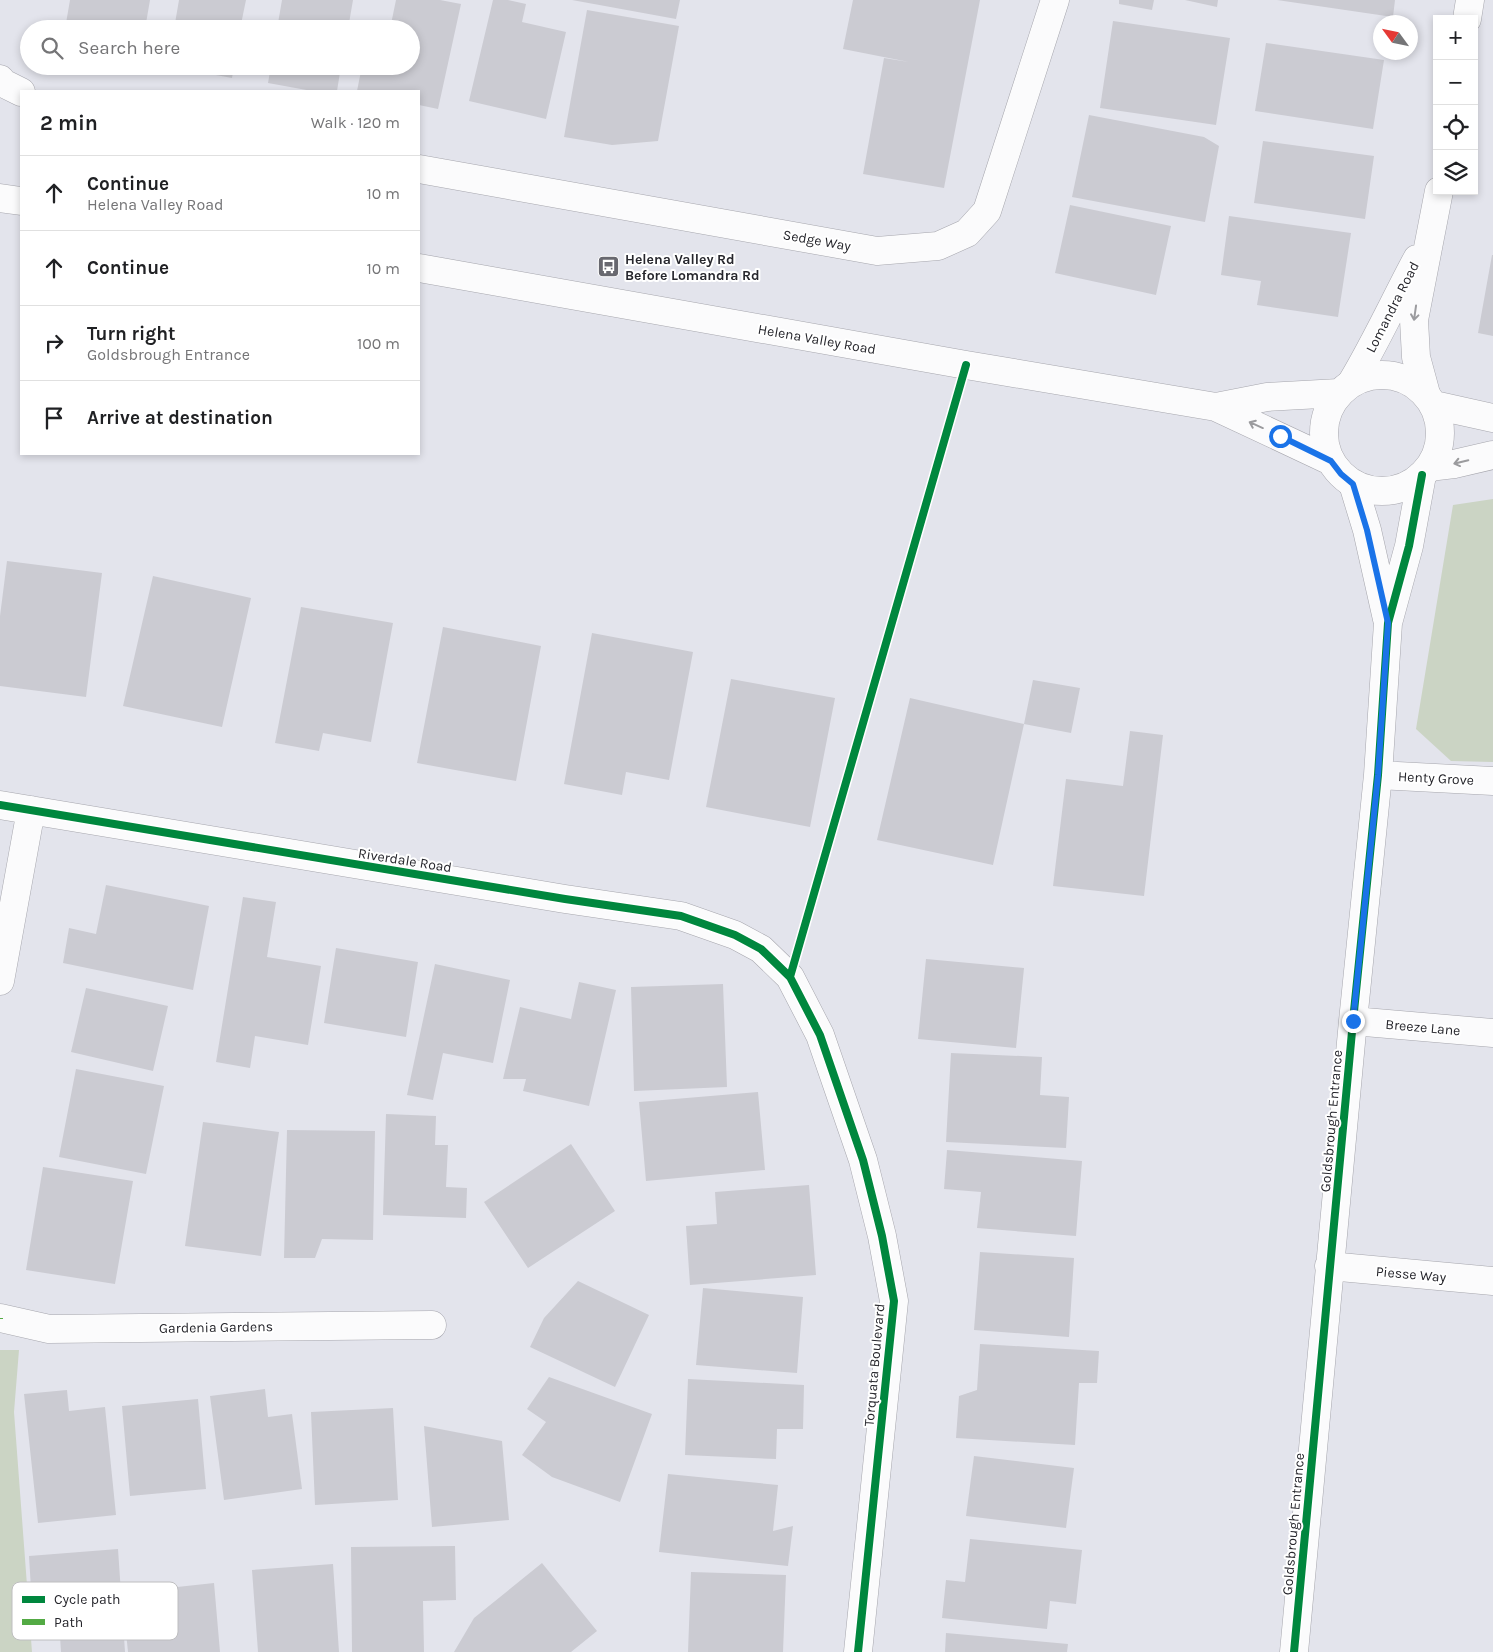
<!DOCTYPE html>
<html lang="en">
<head>
<meta charset="utf-8">
<style>
	:root { --surface:#fff; --page:#f2f2f2; --text:#202124; --muted:#757577; --line:#e0e0e0 }
	body { margin:0; font-family:Karla,sans-serif; background:var(--page); color:var(--text) }
	.controls { position:absolute; right:15px; top:15px; display:grid; overflow:hidden; border-radius:0px; box-shadow:0 2px 8px #0003 }
	.controls button { width:45px; height:45px; display:grid; place-items:center; padding:0; border:0; border-bottom:1px solid var(--line); background:var(--surface); color:var(--text); font:25px sans-serif }
	.compass { position:absolute; left:1373px; top:15px; width:45px; height:45px; border-radius:50%; background:var(--surface); box-shadow:0 2px 8px #0003; rotate:303deg }
	.stop { position:absolute; width:15px; height:15px; margin:-11px; border:4px solid #1a73e8; border-radius:50%; background:#fff }
	.stop.end { background:#1a73e8; border-color:#fff; box-shadow:0 1px 5px #0008 }
	.list { margin:0; padding:0; list-style:none }
	h2 { display:flex; justify-content:space-between; align-items:center; height:65px; margin:0; padding:0 20px; font-size:21px }
	h2 small { font-size:16px; font-weight:400; color:var(--muted) }
	.list li { display:grid; grid-template-columns:32px 1fr auto; gap:15px; align-items:center; box-sizing:border-box; height:75px; padding:0 20px; border-top:1px solid var(--line) }
	.list b { display:block; font-size:19px; white-space:nowrap }
	.list p { margin:0; font-size:16px; white-space:nowrap; color:var(--muted) }
	.list em { font-size:16px; font-style:normal; color:var(--muted) }
	.icon { flex:none; width:28px; height:28px; fill:none; stroke:currentColor; stroke-width:2; stroke-linecap:round; stroke-linejoin:round }
	.map { position:relative; flex:none; width:1493px; height:1652px; overflow:hidden }
	.search { position:absolute; background:var(--surface); box-shadow:0 2px 8px #0003; left:20px; top:20px; width:400px; height:55px; display:flex; align-items:center; gap:12px; box-sizing:border-box; padding:0 18px; border-radius:28px; color:var(--muted); font-size:19px }
	.panel { position:absolute; background:var(--surface); box-shadow:0 2px 8px #0003; left:20px; top:90px; width:400px; height:365px; border-radius:0px }
	.map>svg:first-child { display:block }
	.green { fill:#cbd4c4 }
	.building { fill:#cbcbd2 }
	.lines { fill:none; stroke-linecap:round; stroke-linejoin:round }
	.minor-casing { stroke:#a6a6ad; stroke-width:29 }
	.tertiary-casing { stroke:#a6a6ad; stroke-width:29 }
	.minor { stroke:#fbfbfc; stroke-width:28 }
	.tertiary { stroke:#fbfbfc; stroke-width:28 }
	.quiet { stroke:#53aa44; stroke-width:6; stroke-dasharray:12 6; stroke-linecap:butt }
	.cycleway-casing { stroke:#fff; stroke-width:11 }
	.cycleway { stroke:#00873e; stroke-width:8 }
	.oneway { stroke:#9b9b9e }
	.route { stroke:#1a73e8; stroke-width:6 }
	.labels { text-anchor:middle; stroke-width:4; stroke-linejoin:round; paint-order:stroke }
	.street-label { font-size:14px; fill:#26262c; stroke:#fff }
	.poi-label { font-size:14px; font-weight:bold; fill:#26262c; stroke:#fff; text-anchor:start }
	.key { fill:#fff; stroke:#bebec0; stroke-width:1 }
	.key-label { font-size:14px; fill:#26262c }
</style>
</head>
<body>
<div class="map">
<svg width="1493" height="1652" viewBox="0 0 1493 1652">
	<rect width="100%" height="100%" fill="#e3e4ec"/>
	<path class="green" d="M 1493,499 L 1493,762 L 1451,761 L 1416,729 L 1453,505 Z
		M 0,1350 L 19,1350 L 14,1412 L 32,1652 L 0,1652 Z"/>
	<path class="building" d="M 70,0 L 150,0 L 145,29 L 65,29 Z
		M 179,0 L 246,0 L 240,29 L 174,29 Z
		M 282,0 L 353,0 L 348,29 L 277,29 Z
		M 396,0 L 440,0 L 461,4 L 438,109 L 419,105 L 419,91 L 357,91 L 362,66 L 411,66 L 411,29 L 390,29 Z
		M 493,0 L 508,0 L 526,4 L 522,22 L 566,32 L 546,119 L 469,101 Z
		M 572,0 L 680,0 L 676,19 Z
		M 853,0 L 980,0 L 944,188 L 863,174 L 884,58 L 909,62 L 843,49 Z
		M 1119,0 L 1154,0 L 1152,10 L 1119,4 Z
		M 1185,0 L 1218,0 L 1217,7 Z
		M 1277,0 L 1395,0 L 1393,17 Z
		M 587,10 L 679,26 L 658,141 L 612,145 L 564,137 Z
		M 1113,21 L 1230,38 L 1216,125 L 1100,108 Z
		M 1266,43 L 1384,60 L 1373,129 L 1255,111 Z
		M 167,66 L 234,66 L 232,78 Z
		M 271,66 L 341,66 L 337,91 L 312,91 L 268,83 Z
		M 1089,115 L 1204,137 L 1219,146 L 1205,222 L 1072,197 Z
		M 1263,141 L 1374,156 L 1365,219 L 1254,203 Z
		M 1070,205 L 1171,226 L 1156,295 L 1055,273 Z
		M 1229,216 L 1351,233 L 1338,317 L 1257,305 L 1261,281 L 1221,275 Z
		M 1492,255 L 1493,255 L 1493,336 L 1478,333 Z
		M 7,561 L 102,573 L 86,697 L 0,686 L 0,616 Z
		M 153,576 L 251,598 L 222,727 L 123,706 Z
		M 301,607 L 393,623 L 371,742 L 323,733 L 319,751 L 275,743 Z
		M 443,627 L 541,646 L 516,781 L 417,763 Z
		M 592,633 L 693,652 L 669,780 L 626,772 L 622,795 L 564,784 Z
		M 731,679 L 835,698 L 810,827 L 706,807 Z
		M 1033,680 L 1080,688 L 1071,733 L 1024,724 Z
		M 910,698 L 1024,724 L 993,865 L 877,840 Z
		M 1130,731 L 1163,735 L 1144,896 L 1053,886 L 1066,779 L 1123,786 Z
		M 106,885 L 209,906 L 193,990 L 63,963 L 69,928 L 96,934 Z
		M 243,897 L 276,902 L 267,957 L 321,966 L 308,1045 L 255,1036 L 250,1068 L 216,1062 Z
		M 336,948 L 418,962 L 406,1037 L 324,1023 Z
		M 926,959 L 1024,968 L 1016,1048 L 918,1039 Z
		M 435,964 L 510,980 L 493,1063 L 443,1053 L 433,1100 L 407,1095 Z
		M 579,982 L 616,990 L 589,1106 L 523,1091 L 526,1079 L 503,1079 L 520,1007 L 571,1019 Z
		M 723,984 L 727,1087 L 634,1091 L 631,987 Z
		M 86,988 L 168,1006 L 153,1071 L 71,1052 Z
		M 951,1053 L 1042,1057 L 1040,1095 L 1069,1097 L 1066,1148 L 946,1142 Z
		M 76,1069 L 164,1086 L 146,1174 L 59,1157 Z
		M 758,1092 L 765,1170 L 646,1181 L 639,1102 Z
		M 386,1114 L 436,1116 L 435,1145 L 448,1145 L 446,1187 L 467,1188 L 466,1218 L 383,1215 Z
		M 203,1122 L 279,1132 L 261,1256 L 185,1246 Z
		M 287,1130 L 375,1131 L 373,1240 L 322,1239 L 315,1258 L 284,1258 Z
		M 571,1144 L 615,1211 L 528,1268 L 484,1202 Z
		M 947,1150 L 1082,1161 L 1076,1236 L 977,1228 L 981,1192 L 944,1189 Z
		M 43,1167 L 133,1181 L 115,1284 L 26,1270 Z
		M 809,1185 L 816,1275 L 690,1285 L 686,1226 L 717,1224 L 715,1192 Z
		M 980,1252 L 1074,1258 L 1069,1337 L 974,1330 Z
		M 578,1281 L 649,1315 L 615,1387 L 530,1347 L 544,1318 Z
		M 703,1288 L 803,1297 L 797,1373 L 696,1365 Z
		M 980,1344 L 1099,1351 L 1097,1383 L 1079,1383 L 1075,1445 L 956,1438 L 959,1396 L 977,1390 Z
		M 549,1377 L 652,1414 L 620,1502 L 552,1477 L 522,1455 L 546,1422 L 527,1409 Z
		M 688,1379 L 804,1385 L 803,1429 L 777,1429 L 776,1459 L 685,1455 Z
		M 265,1389 L 268,1417 L 292,1414 L 302,1489 L 224,1500 L 210,1396 Z
		M 67,1390 L 69,1411 L 105,1407 L 116,1515 L 38,1523 L 24,1394 Z
		M 198,1399 L 206,1489 L 130,1496 L 122,1406 Z
		M 393,1408 L 398,1500 L 315,1505 L 311,1412 Z
		M 424,1426 L 502,1441 L 509,1520 L 432,1527 Z
		M 974,1456 L 1074,1468 L 1066,1528 L 966,1516 Z
		M 668,1474 L 778,1485 L 773,1531 L 793,1526 L 788,1566 L 659,1552 Z
		M 970,1539 L 1082,1550 L 1076,1604 L 1050,1601 L 1047,1629 L 942,1618 L 946,1580 L 965,1582 Z
		M 455,1546 L 456,1600 L 423,1601 L 424,1652 L 352,1652 L 351,1547 Z
		M 118,1549 L 125,1652 L 61,1652 L 59,1620 L 33,1622 L 29,1556 Z
		M 542,1563 L 597,1631 L 571,1652 L 454,1652 L 474,1618 Z
		M 333,1564 L 339,1652 L 258,1652 L 252,1570 Z
		M 691,1572 L 786,1575 L 783,1652 L 688,1652 Z
		M 214,1583 L 220,1652 L 128,1652 L 122,1593 Z
		M 946,1633 L 1068,1644 L 1067,1652 L 945,1652 Z"/>
	<g class="lines">
		<defs>
			<path id="minor" d="M 1467,19 L 1470,0
				M 0,79 L 3,83 L 21,92
				M 419,169 L 877,251 L 938,246 L 967,233 L 987,211 L 1055,0
				M 1352,382 C 1376,342 1395,300 1417,259
				M 1426,394 L 1416,357 L 1414,320 L 1439,191
				M 1353,484 L 1367,530 L 1387,619
				M 1378,775 L 1493,781
				M 0,805 L 565,899 L 681,916 L 735,935 L 761,949 L 790,977 L 820,1035 L 863,1160 L 882,1236 L 894,1301 L 858,1652
				M 0,981 L 31,810
				M 1353,1021 L 1493,1033
				M 1329,1266 L 1493,1281
				M 0,1318 L 49,1329 L 432,1325
				M 1294,1652 L 1353,1021 L 1378,775 L 1388,623 L 1409,546 L 1422,475"/>
			<path id="tertiary" d="M 0,198 L 21,201
				M 419,268 L 966,365 L 1216,407 L 1331,461
				M1324 433a58 58 0 1 1 116 0a58 58 0 1 1-116 0Z
				M 1434,405 L 1493,418
				M 1216,407 L 1267,397 L 1339,393
				M 1429,467 L 1454,464 L 1493,455"/>
		</defs>
		<use href="#minor" class="minor-casing"/>
		<use href="#tertiary" class="tertiary-casing"/>
		<use href="#minor" class="minor"/>
		<use href="#tertiary" class="tertiary"/>
		<path class="quiet" d="M 0,1319 L 0,1318"/>
		<defs>
			<path id="cycleway" d="M 0,805 L 565,899 L 681,916 L 735,935 L 761,949 L 790,977 L 820,1035 L 863,1160 L 882,1236 L 894,1301 L 858,1652
				M 790,977 L 966,365
				M 1294,1652 L 1353,1021 L 1378,775 L 1388,623 L 1409,546 L 1422,475"/>
		</defs>
		<use href="#cycleway" class="cycleway-casing"/>
		<use href="#cycleway" class="cycleway"/>
	</g>
	<defs><path id="oneway-shaft" d="M-6 0H5M1.5-3L5.5 0L1.5 3" fill="none" stroke-width="1.6" stroke-linecap="round" stroke-linejoin="round" transform="scale(1.25)"/></defs>
	<g class="oneway">
		<use href="#oneway-shaft" transform="translate(1415 313) rotate(98)"/>
		<use href="#oneway-shaft" transform="translate(1256 425) rotate(-156)"/>
		<use href="#oneway-shaft" transform="translate(1461 462) rotate(167)"/>
	</g>
	<g class="lines">
		<path class="route" d="M 1280,436 L 1331,461 L 1341,474 L 1353,484 L 1367,530 L 1388,623 L 1378,775 L 1353,1021"/>
	</g>
	<defs>
		<symbol id="bus-square" viewBox="-11 -11 22 22"><rect x="-9" y="-9" width="18" height="18" rx="4" fill="#68686f" stroke="#fff"/><path d="M-5-6H5V4H4V6H2V4H-2V6H-4V4H-5ZM-3.5-4V0h7V-4ZM-3.5 1.2v1.5H-2V1.2ZM2 1.2v1.5H3.5V1.2Z" fill="#fff"/></symbol>
	</defs>
	<g fill-rule="evenodd">
		<use href="#bus-square" x="596" y="254" width="25" height="25"/>
	</g>
	<g class="labels">
		<g class="street-label">
			<text transform="translate(817 240) rotate(10)" y="5">Sedge Way</text>
			<text transform="translate(1392 307) rotate(-63)" y="5">Lomandra Road</text>
			<text transform="translate(817 339) rotate(10)" y="5">Helena Valley Road</text>
			<text transform="translate(1436 778) rotate(3)" y="5">Henty Grove</text>
			<text transform="translate(405 860) rotate(9)" y="5">Riverdale Road</text>
			<text transform="translate(1423 1027) rotate(5)" y="5">Breeze Lane</text>
			<text transform="translate(1331 1121) rotate(-85)" y="5">Goldsbrough Entrance</text>
			<text transform="translate(1411 1274) rotate(5)" y="5">Piesse Way</text>
			<text transform="translate(216 1327) rotate(-1)" y="5">Gardenia Gardens</text>
			<text transform="translate(874 1365) rotate(-85)" y="5">Torquata Boulevard</text>
			<text transform="translate(1293 1524) rotate(-85)" y="5">Goldsbrough Entrance</text>
		</g>
		<g class="poi-label">
			<text x="625" y="264">Helena Valley Rd<tspan x="625" dy="16">Before Lomandra Rd</tspan></text>
		</g>
	</g>
	<rect x="12" y="1582" width="166" height="58" rx="8" class="key"/>
	<rect x="22" y="1596" width="23" height="7" fill="#00873e"/>
	<rect x="22" y="1619" width="23" height="6" fill="#53aa44"/>
	<g class="key-label">
		<text x="54" y="1604">Cycle path</text>
		<text x="54" y="1627">Path</text>
	</g>
</svg>
<div class="controls">
<button>+</button>
<button>−</button>
<button><svg class="icon" aria-label="locate" viewBox="0 0 24 24"><circle cx="12" cy="12" r="6"/><path d="M12 2v4M12 18v4M2 12h4M18 12h4"/></svg></button>
<button><svg class="icon" aria-label="layers" viewBox="0 0 24 24"><path d="M12 4l9 5-9 5-9-5zM3 14l9 5 9-5"/></svg></button>
</div>
<svg class="compass" viewBox="-18 -18 36 36"><path d="M0-13l5 13h-10z" fill="#e53935"/><path d="M0 13l5-13h-10z" fill="#757577"/></svg>
<div class="stop" style="left:1280px;top:436px"></div>
<div class="stop end" style="left:1353px;top:1021px"></div>
<div class="search"><svg class="icon" aria-label="search" viewBox="0 0 24 24"><circle cx="10" cy="10" r="6"/><path d="M15 15l6 6"/></svg>Search here</div>
<section class="panel">
<h2>2 min<small>Walk · 120 m</small></h2>
<ul class="list">
<li><svg class="icon" aria-label="ahead" viewBox="0 0 24 24"><path d="M12 20V5M6 11l6-6 6 6"/></svg><div><b>Continue</b><p>Helena Valley Road</p></div><em>10 m</em></li>
<li><svg class="icon" aria-label="ahead" viewBox="0 0 24 24"><path d="M12 20V5M6 11l6-6 6 6"/></svg><div><b>Continue</b></div><em>10 m</em></li>
<li><svg class="icon" aria-label="right" viewBox="0 0 24 24"><path d="M7 20v-9h11M14 6l5 5-5 5"/></svg><div><b>Turn right</b><p>Goldsbrough Entrance</p></div><em>100 m</em></li>
<li><svg class="icon" aria-label="arrive" viewBox="0 0 24 24"><path d="M6 21V4h12l-3 4 3 4H6"/></svg><div><b>Arrive at destination</b></div></li>
</ul>
</section>
</div>
</body>
</html>
